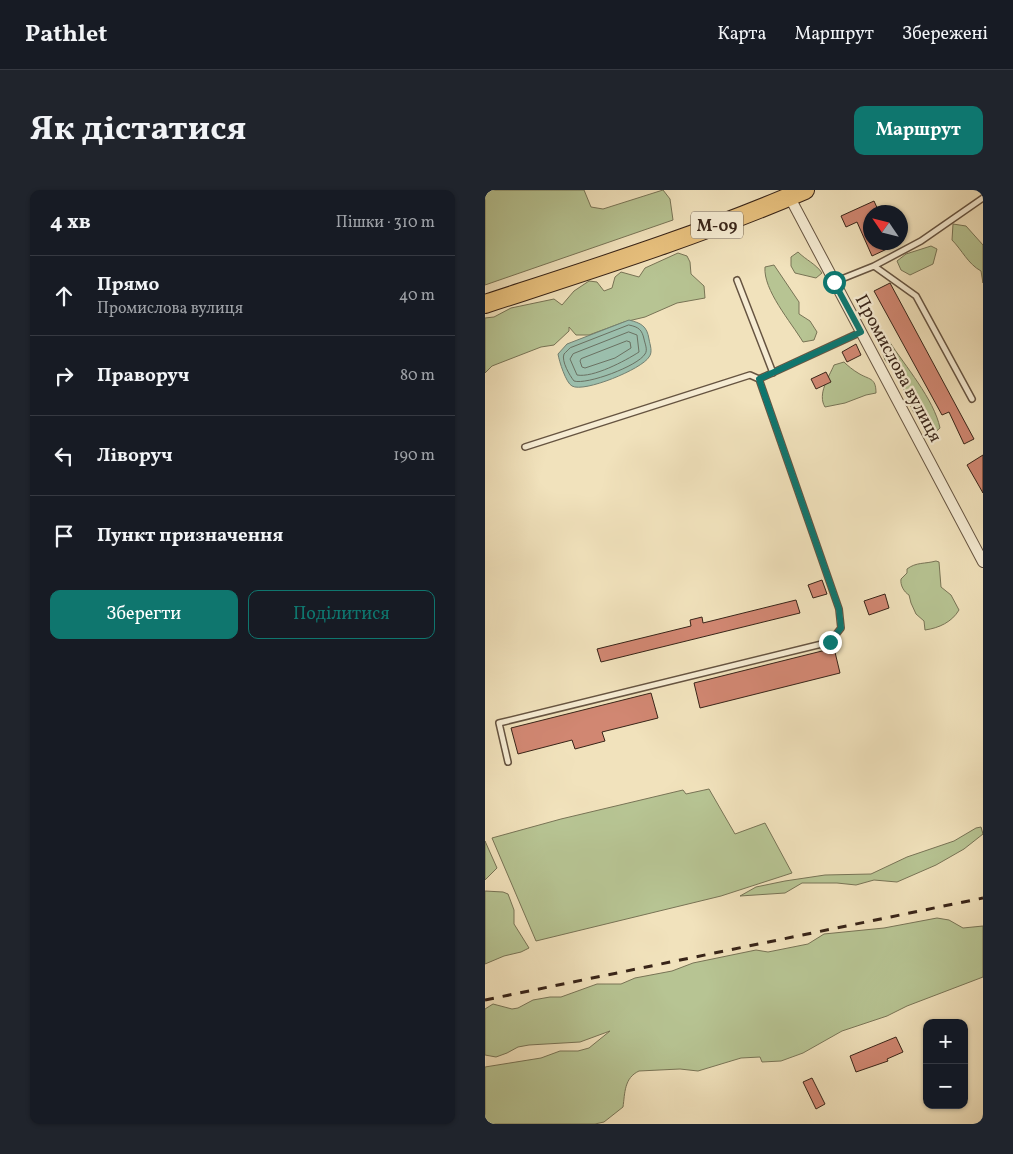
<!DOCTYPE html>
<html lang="uk">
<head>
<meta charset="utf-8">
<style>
	:root { --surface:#171b24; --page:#20242c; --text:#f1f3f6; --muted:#9ea1a6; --line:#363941; --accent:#0f766e }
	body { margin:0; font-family:Vollkorn,serif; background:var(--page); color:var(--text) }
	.controls { position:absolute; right:15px; bottom:15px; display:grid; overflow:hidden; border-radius:10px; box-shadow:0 1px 4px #0004 }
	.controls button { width:45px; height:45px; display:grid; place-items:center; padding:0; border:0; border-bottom:1px solid var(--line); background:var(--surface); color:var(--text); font:25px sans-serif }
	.compass { position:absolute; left:378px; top:15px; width:45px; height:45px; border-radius:50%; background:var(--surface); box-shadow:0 1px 4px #0004; rotate:305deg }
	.stop { position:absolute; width:15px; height:15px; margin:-11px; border:4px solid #0f766e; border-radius:50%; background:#fff }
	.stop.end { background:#0f766e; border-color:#fff; box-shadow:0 1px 5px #0008 }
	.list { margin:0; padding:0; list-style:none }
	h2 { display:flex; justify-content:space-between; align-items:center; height:65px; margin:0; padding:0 20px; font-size:21px }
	h2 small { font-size:16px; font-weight:400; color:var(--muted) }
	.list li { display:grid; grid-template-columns:32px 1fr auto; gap:15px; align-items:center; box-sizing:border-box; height:80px; padding:0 20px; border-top:1px solid var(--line) }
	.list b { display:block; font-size:19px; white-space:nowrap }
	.list p { margin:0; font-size:16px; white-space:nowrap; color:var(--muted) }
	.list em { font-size:16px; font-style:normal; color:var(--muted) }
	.actions { display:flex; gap:10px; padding:15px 20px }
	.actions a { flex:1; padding:11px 0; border:1px solid var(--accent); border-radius:10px; text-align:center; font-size:18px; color:var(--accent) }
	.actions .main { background:var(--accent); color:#fff }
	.icon { flex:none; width:28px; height:28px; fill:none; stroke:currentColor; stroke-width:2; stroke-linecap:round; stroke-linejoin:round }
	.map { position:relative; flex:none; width:498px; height:934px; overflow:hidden; border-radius:10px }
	header { display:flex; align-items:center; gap:30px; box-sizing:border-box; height:70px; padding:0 25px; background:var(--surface); border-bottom:1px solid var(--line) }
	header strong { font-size:24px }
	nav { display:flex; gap:28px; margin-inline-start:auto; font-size:18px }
	.intro { display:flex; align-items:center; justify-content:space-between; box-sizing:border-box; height:120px; padding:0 30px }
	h1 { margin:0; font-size:35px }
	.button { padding:12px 22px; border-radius:10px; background:var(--accent); color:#fff; font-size:18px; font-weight:700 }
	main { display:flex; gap:30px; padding:0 30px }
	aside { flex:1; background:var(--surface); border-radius:10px; box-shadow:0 1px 4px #0004 }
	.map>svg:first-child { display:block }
	.green { fill:#b7c493; stroke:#787456 }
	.water { fill:#9bbeac; stroke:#738071 }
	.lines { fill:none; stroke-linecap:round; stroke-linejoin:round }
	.shore { stroke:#6a7162; stroke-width:1 }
	.building { fill:#d18772; stroke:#382418 }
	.service-casing { stroke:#665441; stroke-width:8 }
	.minor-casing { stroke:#665441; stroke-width:12 }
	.trunk-casing { stroke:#382418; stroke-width:20 }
	.service { stroke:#f6ecd3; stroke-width:5 }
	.minor { stroke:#f6ecd3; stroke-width:10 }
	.trunk { stroke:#e8c17e; stroke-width:18 }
	.rail { stroke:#382418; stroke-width:3; stroke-dasharray:9 9; stroke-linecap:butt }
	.route { stroke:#0f766e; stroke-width:6 }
	.labels { text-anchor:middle; stroke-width:4.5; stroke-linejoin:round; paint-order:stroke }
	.shield { fill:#f6ecd3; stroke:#716050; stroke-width:1 }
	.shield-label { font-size:16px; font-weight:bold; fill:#382418 }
	.street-label { font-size:18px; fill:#382418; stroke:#f6ecd3 }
</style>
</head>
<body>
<header>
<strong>Pathlet</strong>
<nav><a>Карта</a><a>Маршрут</a><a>Збережені</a></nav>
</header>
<div class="intro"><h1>Як дістатися</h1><a class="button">Маршрут</a></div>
<main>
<aside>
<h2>4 хв<small>Пішки · 310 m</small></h2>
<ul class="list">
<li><svg class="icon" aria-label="ahead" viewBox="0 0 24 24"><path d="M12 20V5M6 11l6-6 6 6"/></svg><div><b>Прямо</b><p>Промислова вулиця</p></div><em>40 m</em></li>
<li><svg class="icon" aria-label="right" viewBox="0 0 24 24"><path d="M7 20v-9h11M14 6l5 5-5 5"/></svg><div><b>Праворуч</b></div><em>80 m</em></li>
<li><svg class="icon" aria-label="left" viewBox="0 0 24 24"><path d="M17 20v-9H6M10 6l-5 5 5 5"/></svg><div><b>Ліворуч</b></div><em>190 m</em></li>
<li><svg class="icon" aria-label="arrive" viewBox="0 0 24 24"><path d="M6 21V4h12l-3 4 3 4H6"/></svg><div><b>Пункт призначення</b></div></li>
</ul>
<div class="actions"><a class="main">Зберегти</a><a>Поділитися</a></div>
</aside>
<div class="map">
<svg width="498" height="934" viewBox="0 0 498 934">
	<rect width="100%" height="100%" fill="#f1e2bc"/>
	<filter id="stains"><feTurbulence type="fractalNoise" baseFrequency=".004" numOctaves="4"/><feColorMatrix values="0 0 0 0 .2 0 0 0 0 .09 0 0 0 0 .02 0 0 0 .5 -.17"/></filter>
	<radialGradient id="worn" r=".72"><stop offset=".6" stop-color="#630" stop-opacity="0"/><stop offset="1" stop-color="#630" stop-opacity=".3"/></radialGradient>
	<path class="green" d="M 0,0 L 99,0 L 106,17 L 118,19 L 178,0 L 185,9 L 188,30 L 0,95 Z
		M 468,34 L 481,36 L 498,55 L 498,93 L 496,81 C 483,74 477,60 467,50 Z
		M 446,56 L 452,59 L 448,74 L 425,85 L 416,80 L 412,71 L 421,64 Z
		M 313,62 C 321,70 331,74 337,83 L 331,88 L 310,83 L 306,76 L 306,67 Z
		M 193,63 L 202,66 L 205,72 L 206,84 L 219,96 L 220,108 L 192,113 L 160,127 L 139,132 L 104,145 L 91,145 L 84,137 L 84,141 L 69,155 L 56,157 L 7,176 L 0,183 L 0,128 L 9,127 L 26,118 L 69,109 L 77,115 L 89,101 L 104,91 L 112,92 L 119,101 L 127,98 L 130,87 L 136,82 L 154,87 L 160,78 Z
		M 289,75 L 314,112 L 314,124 L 325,131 L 332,142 L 329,150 L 318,152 C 306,132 278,100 280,77 Z
		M 404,151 C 420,176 449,209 455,238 L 445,247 L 440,244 L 437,234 L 428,221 L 412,184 L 400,170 L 395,154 Z
		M 359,172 C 363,176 368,180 373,183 C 384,190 391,187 391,203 L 381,205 L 360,213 L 340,217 C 332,204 344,187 349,175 Z
		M 451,371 L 454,372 L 456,397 L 466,405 L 474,420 C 467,432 454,438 440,440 L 439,431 L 431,424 L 426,413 L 424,405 C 419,402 415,395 416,389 L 422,383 L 422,379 C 431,372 440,374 451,371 Z
		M 224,599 L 250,644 L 280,633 L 307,683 L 236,706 L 51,751 L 7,648 L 76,629 L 198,600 L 201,604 Z
		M 496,637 L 498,644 L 479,659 L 451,675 L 412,692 L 389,690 L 371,695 L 352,693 L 317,693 L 300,703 L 255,706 L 271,697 L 300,691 L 340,685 L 386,684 L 422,667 L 469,651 L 491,638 Z
		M 0,651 L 12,678 L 0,690 Z
		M 0,701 L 18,702 L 23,704 L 29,720 L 29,734 L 44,758 L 36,762 L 19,766 L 0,774 Z
		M 452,728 L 464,730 L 478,738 L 498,736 L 498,787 L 422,816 L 402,826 L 357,841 L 318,863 L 296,871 L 277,872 L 275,867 L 256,868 L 213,881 L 195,879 L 154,881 C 139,888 140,903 138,917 L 119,932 L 110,934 L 0,934 L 0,877 L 56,868 L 75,861 L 93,861 L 104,858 L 125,841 L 95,852 L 44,855 L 33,857 L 22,863 L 11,867 L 0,865 L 0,819 L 8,814 L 27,819 L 33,818 L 48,810 L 65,807 L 76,807 L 112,794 L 136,794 L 150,788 L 187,781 L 208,773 L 271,760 L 283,762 L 323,754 L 339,744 L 399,738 Z"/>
	<path class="water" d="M 144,130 C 156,133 162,136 164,149 C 165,155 168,162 164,167 C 157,179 99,203 87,196 C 81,193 74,171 73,164 L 82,154 Z"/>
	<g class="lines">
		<path class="shore" d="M 144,135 C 154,137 157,140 159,149 C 160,154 163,160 160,164 C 153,176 102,195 89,191 C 85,186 76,171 79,164 C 80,163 84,159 85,158 Z
			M 144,142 L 152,145 L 154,162 C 140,171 108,188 92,185 L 85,169 L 88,164 Z
			M 142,151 L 145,152 L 146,158 L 130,168 L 100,178 L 97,177 L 95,171 L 96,169 Z"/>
	</g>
	<path class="building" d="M 389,11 L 394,22 L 386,22 L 386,52 L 417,52 L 387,66 L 372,32 L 361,37 L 356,26 Z
		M 405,93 L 489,249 L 479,254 L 464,222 L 457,225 L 389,101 Z
		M 371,154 L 376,165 L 362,172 L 357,162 Z
		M 341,182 L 346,192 L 331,199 L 326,189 Z
		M 498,265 L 498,303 L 482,275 Z
		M 337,390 L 342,404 L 328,408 L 323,395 Z
		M 400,404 L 404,418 L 384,425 L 379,411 Z
		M 311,410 L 315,423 L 116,472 L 112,459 L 206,436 L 205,430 L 217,427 L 218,433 Z
		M 349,458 L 355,483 L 215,518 L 209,493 Z
		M 166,503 L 173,528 L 117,542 L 120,551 L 90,559 L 87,550 L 33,564 L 26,538 Z
		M 411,847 L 418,862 L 402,869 L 403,871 L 371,882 L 365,866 Z
		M 327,888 L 340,914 L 331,919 L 318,892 Z"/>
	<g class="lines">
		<defs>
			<path id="service" d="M 389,76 L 436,51 L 498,8
				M 252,90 L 288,183
				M 349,92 L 389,76 L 431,106 L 487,209
				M 40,257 L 265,185 L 274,189
				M 23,572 L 14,533 L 345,452 L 356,438 L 354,419 L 274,189 L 376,142"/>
			<path id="minor" d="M 303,4 L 498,372"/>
			<path id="trunk" d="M 0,114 C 107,79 216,45 320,0"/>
		</defs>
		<use href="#service" class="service-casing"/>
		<use href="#minor" class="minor-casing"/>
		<use href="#trunk" class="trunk-casing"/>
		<use href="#service" class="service"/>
		<use href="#minor" class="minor"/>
		<use href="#trunk" class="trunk"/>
		<path class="rail" d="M 0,810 L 498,708"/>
	</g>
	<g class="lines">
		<path class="route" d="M 345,452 L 356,438 L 354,419 L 274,189 L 376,142 L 349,92"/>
	</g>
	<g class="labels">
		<rect class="shield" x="206" y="21.5" width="52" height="27" rx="4"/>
		<g class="shield-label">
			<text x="232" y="41">М-09</text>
		</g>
		<g class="street-label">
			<text transform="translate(414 178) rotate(62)" y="6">Промислова вулиця</text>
		</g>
	</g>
	<rect width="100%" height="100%" filter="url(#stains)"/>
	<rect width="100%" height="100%" fill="url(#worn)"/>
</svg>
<div class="controls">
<button>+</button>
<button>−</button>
</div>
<svg class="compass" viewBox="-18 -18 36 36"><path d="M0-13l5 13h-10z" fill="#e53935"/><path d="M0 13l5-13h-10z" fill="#9ea1a6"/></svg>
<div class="stop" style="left:349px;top:92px"></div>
<div class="stop end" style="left:345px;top:452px"></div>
</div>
</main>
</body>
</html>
